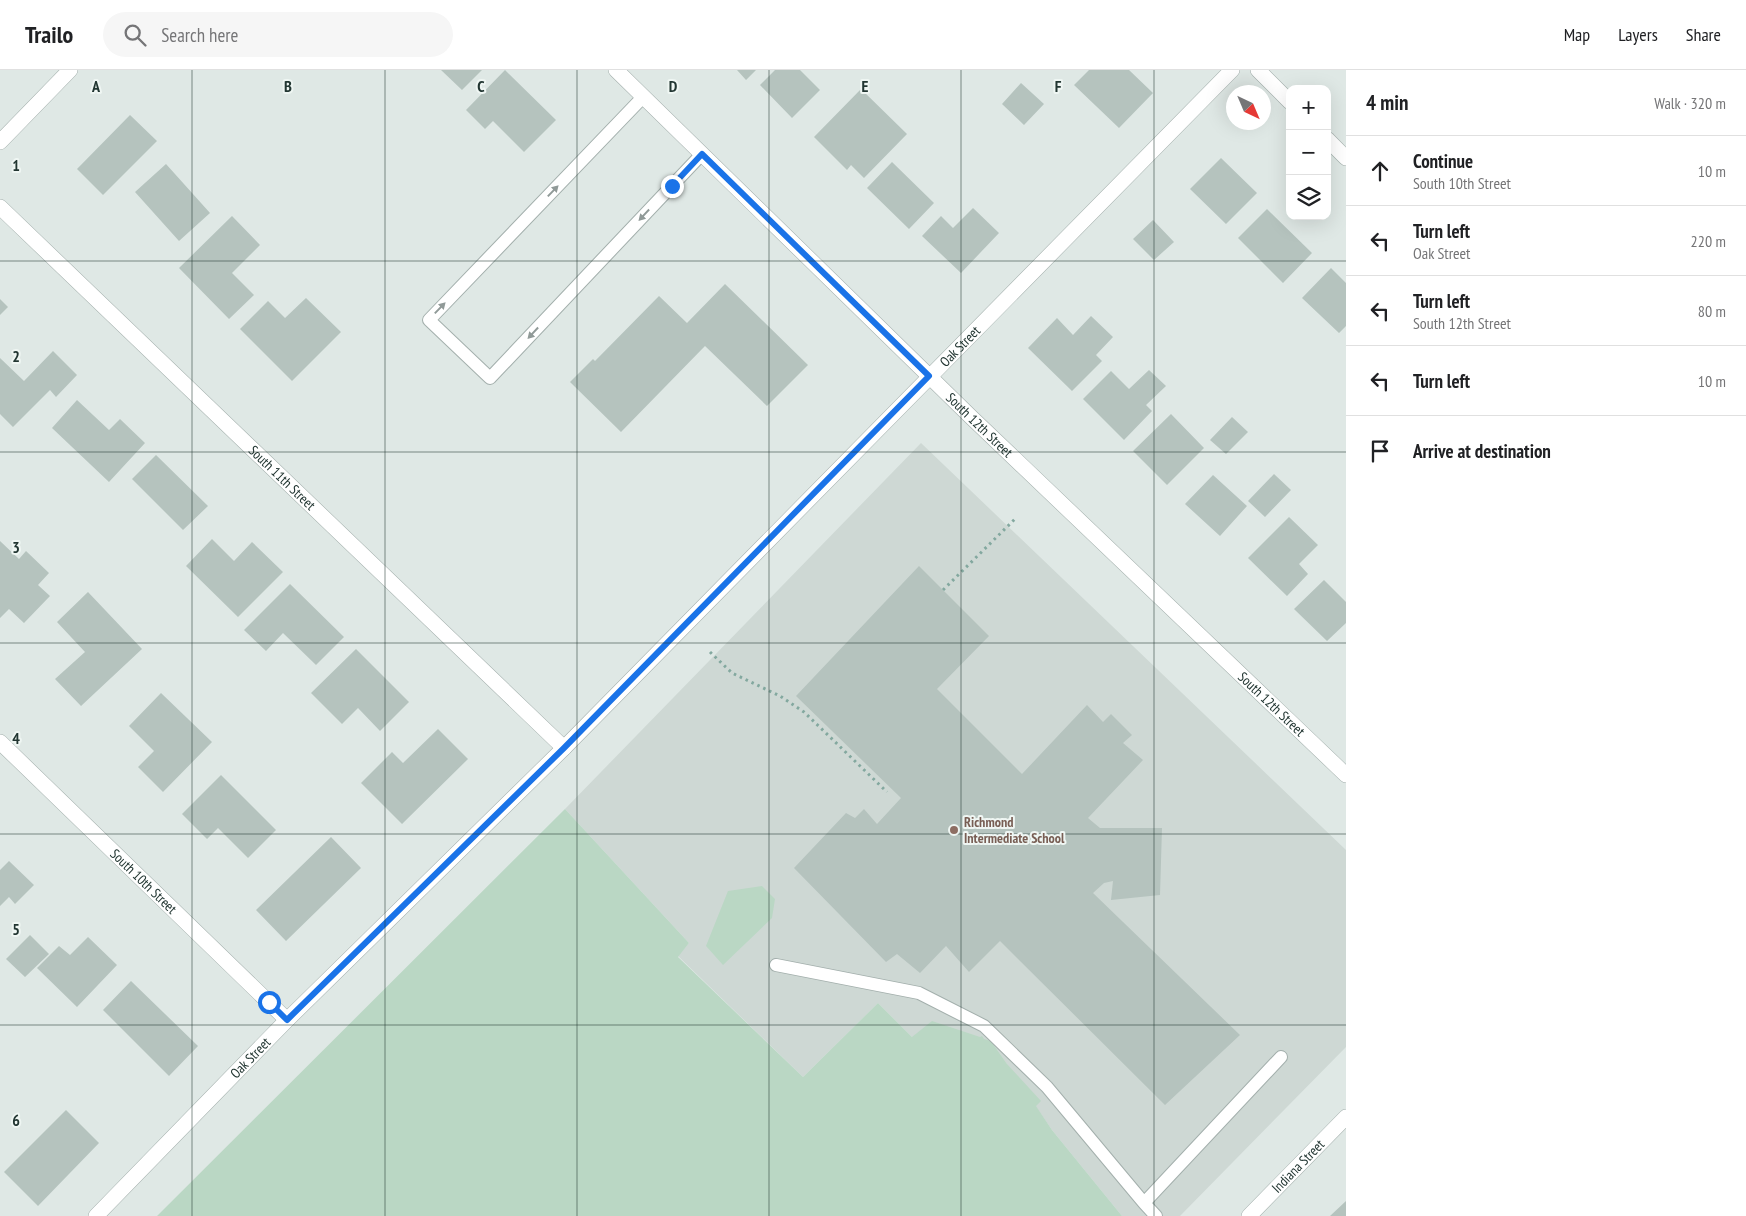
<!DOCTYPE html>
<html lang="en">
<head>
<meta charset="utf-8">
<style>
	:root { --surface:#fff; --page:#f6f6f6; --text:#202124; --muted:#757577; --line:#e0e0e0 }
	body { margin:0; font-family:"PT Sans Narrow",sans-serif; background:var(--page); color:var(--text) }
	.controls { position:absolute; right:15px; top:15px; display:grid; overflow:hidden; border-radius:10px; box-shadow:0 5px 20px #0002 }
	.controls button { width:45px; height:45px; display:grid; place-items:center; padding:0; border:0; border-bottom:1px solid var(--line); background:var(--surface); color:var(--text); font:25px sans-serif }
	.compass { position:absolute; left:1226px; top:15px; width:45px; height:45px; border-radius:50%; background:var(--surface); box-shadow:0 5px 20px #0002; rotate:136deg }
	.stop { position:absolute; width:15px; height:15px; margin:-11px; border:4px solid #1a73e8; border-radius:50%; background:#fff }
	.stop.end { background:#1a73e8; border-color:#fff; box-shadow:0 1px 5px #0008 }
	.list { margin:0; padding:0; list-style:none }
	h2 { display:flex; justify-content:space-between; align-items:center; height:65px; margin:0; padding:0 20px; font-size:21px }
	h2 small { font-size:16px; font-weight:400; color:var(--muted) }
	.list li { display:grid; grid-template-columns:32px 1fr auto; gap:15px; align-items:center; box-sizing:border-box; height:70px; padding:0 20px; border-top:1px solid var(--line) }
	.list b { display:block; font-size:19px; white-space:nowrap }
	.list p { margin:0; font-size:16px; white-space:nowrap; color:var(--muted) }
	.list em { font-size:16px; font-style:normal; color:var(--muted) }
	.icon { flex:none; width:28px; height:28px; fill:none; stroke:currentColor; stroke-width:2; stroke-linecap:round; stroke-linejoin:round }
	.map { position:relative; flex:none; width:1346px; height:1146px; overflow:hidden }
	header { display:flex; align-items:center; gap:30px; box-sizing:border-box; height:70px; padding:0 25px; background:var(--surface); border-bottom:1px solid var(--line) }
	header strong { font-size:24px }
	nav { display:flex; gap:28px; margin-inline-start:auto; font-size:18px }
	.search { width:350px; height:45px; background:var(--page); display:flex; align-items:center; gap:12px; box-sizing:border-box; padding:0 18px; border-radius:28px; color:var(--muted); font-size:19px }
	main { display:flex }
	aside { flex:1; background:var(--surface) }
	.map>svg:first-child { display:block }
	.built { fill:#ced8d4 }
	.green { fill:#bad7c4 }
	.building { fill:#b5c3be }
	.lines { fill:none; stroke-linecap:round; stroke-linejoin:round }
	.lane-casing { stroke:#a3afac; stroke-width:14 }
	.street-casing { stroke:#a3afac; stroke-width:16 }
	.path { stroke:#83a89f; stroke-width:3; stroke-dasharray:2.5 4; stroke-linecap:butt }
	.lane { stroke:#fff; stroke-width:12 }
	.street { stroke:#fff; stroke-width:15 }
	.oneway { fill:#909a98 }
	.route { stroke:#1a73e8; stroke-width:6 }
	.grid { fill:none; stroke:#223632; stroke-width:1; stroke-opacity:0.55 }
	.education-dot { fill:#8d6e63; stroke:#eff6f3; stroke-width:2 }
	.labels { text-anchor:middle; stroke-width:4; stroke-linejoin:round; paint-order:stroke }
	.street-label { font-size:14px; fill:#223632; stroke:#eff6f3 }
	.education-label { font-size:14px; font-weight:bold; fill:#785e54; stroke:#eff6f3; text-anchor:start }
	.grid-label { font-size:16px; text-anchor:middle; font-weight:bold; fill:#223632; stroke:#eff6f3; stroke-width:4; stroke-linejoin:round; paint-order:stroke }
</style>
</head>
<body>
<header>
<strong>Trailo</strong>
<div class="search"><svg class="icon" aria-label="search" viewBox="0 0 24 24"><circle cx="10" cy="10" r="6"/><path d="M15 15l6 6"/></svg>Search here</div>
<nav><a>Map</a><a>Layers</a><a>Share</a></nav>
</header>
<main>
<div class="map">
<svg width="1346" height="1146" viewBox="0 0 1346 1146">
	<rect width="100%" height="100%" fill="#dfe8e5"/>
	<path class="built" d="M 921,373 L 1346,780 L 1346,977 L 1180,1146 L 1122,1146 L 1052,1060 L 991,971 L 912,967 L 878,933 L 803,1007 L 678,886 L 689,873 L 565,739 Z"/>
	<path class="green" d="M 565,739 L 689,873 L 678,887 L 803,1007 L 878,933 L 912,967 L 932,951 L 980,967 L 982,966 L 984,969 L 991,971 L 1007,994 L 1041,1031 L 1036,1036 L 1052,1060 L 1122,1146 L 157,1146 Z
		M 762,816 L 775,829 L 772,848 L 723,895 L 706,876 L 728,821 Z"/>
	<path class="building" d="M 441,0 L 482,0 L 462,20 Z
		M 505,0 L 556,50 L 524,82 L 493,51 L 485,59 L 466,40 Z
		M 737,0 L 756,0 L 746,10 Z
		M 775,0 L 800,0 L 820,20 L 792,48 L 760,15 Z
		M 1089,0 L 1129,0 L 1153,23 L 1119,58 L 1074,15 Z
		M 1021,13 L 1044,34 L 1024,55 L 1002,34 Z
		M 861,19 L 907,64 L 864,108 L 851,95 L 847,100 L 814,67 Z
		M 130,45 L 157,71 L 103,125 L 77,99 Z
		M 1221,88 L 1257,123 L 1226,154 L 1190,119 Z
		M 892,92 L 934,133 L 909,159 L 867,118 Z
		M 166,94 L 210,143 L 179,171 L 135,122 Z
		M 973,138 L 999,163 L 961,203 L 922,166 L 941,146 L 953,158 Z
		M 1267,139 L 1312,183 L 1283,213 L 1238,168 Z
		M 232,146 L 260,175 L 232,203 L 254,225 L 229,249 L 179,198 Z
		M 1153,150 L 1174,172 L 1154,190 L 1133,169 Z
		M 1331,198 L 1346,213 L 1346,256 L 1339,263 L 1302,228 Z
		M 725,214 L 808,295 L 767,336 L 705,276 L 621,362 L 570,312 L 593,289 L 595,291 L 659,226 L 687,253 Z
		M 306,228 L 341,262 L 292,311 L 240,259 L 268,231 L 285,248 Z
		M 0,229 L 8,237 L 0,245 Z
		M 1091,246 L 1113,267 L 1096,285 L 1102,291 L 1072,321 L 1028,278 L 1057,248 L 1073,265 Z
		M 53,281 L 77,305 L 56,327 L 50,320 L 13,357 L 0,344 L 0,288 L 24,311 Z
		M 1149,300 L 1166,316 L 1146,335 L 1152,341 L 1124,370 L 1083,329 L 1111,301 L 1129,319 Z
		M 77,330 L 109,360 L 120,349 L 145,373 L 109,412 L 52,358 Z
		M 1171,344 L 1204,378 L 1167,415 L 1133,381 Z
		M 1232,347 L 1248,362 L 1226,384 L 1210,370 Z
		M 156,385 L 208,436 L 183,460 L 132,409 Z
		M 1274,404 L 1291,420 L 1265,447 L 1248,431 Z
		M 1213,405 L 1247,436 L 1220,466 L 1185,434 Z
		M 1289,447 L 1318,475 L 1299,494 L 1308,504 L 1287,526 L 1248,488 Z
		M 212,469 L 234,491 L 252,472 L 283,502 L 238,547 L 186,496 Z
		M 0,471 L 19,489 L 26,481 L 49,503 L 38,515 L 50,526 L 24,553 L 9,539 L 0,548 Z
		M 919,496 L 989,566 L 937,619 L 1022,704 L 1087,635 L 1103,652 L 1111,644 L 1132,665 L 1123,673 L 1143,690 L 1088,748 L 1100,758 L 1162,758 L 1160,825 L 1111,830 L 1113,811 L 1104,813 L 1093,823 L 1240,965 L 1165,1035 L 1000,871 L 969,902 L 946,876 L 920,903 L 897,884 L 886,892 L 794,798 L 846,743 L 855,748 L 864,739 L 877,754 L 901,728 L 796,626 Z
		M 1324,510 L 1346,532 L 1346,553 L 1327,571 L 1294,539 Z
		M 290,514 L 344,567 L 316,595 L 283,563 L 266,581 L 244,560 Z
		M 88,522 L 142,579 L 81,636 L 55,609 L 85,582 L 57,552 Z
		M 356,579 L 409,632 L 380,661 L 358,638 L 342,654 L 311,623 Z
		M 161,623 L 212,672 L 163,722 L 138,697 L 154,681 L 129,656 Z
		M 438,659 L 468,689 L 402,754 L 361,713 L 392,682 L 403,693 Z
		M 221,705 L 276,760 L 248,788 L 218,758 L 207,769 L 182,744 Z
		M 331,767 L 361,798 L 286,871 L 256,840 Z
		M 9,791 L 34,815 L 15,834 L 9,827 L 0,836 L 0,800 Z
		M 30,865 L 49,884 L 25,907 L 6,889 Z
		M 88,867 L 117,895 L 77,937 L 37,898 L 59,876 L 70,885 Z
		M 131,911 L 198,976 L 169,1006 L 103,940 Z
		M 66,1040 L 99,1073 L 38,1136 L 4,1102 Z
		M 1346,1131 L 1346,1146 L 1330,1146 Z"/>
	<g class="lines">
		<defs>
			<path id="lane" d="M 643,27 L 429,250 L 490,308 L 702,84
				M 776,895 L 919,923 L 984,956 L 1047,1017 L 1144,1133
				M 1156,1146 L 1144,1133 L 1281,987"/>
			<g id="street">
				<path id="s1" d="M 616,0 L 971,347 L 1346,705"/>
				<path d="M 1258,0 L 1290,32"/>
				<path d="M 1327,69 L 1346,88"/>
				<path d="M 0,72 L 70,0"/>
				<path id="s2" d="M 0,137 L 564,678"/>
				<path id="s3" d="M 0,672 L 287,950"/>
				<path id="s4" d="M 96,1146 L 287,950 L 564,678 L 1232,0"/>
				<path id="s5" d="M 1249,1146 L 1346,1047"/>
			</g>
		</defs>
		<use href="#lane" class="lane-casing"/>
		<use href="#street" class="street-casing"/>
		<path class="path" d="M 943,520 L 1017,447
			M 710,582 L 732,603 L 780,626 L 804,642 L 887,722"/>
		<use href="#lane" class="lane"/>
		<use href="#street" class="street"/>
	</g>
	<defs><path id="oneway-solid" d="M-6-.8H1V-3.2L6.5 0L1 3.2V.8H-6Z" transform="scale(1.25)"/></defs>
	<g class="oneway">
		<use href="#oneway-solid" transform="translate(553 121) rotate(-46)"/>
		<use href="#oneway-solid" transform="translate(644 145) rotate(133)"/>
		<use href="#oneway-solid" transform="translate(440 238) rotate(-46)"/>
		<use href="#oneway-solid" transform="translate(533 263) rotate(133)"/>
	</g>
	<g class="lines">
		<path class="route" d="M 269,932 L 287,950 L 564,678 L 929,306 L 702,84 L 672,116"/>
	</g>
	<path class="grid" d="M 192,0 L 192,1146M 385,0 L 385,1146M 577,0 L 577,1146M 769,0 L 769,1146M 961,0 L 961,1146M 1154,0 L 1154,1146M 0,191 L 1346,191M 0,382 L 1346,382M 0,573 L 1346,573M 0,764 L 1346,764M 0,955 L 1346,955"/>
	<circle class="education-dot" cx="954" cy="760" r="5"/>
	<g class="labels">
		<g class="street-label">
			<text dy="5" stroke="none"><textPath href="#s4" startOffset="1226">Oak Street</textPath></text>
			<text dy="5" stroke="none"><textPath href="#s1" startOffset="508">South 12th Street</textPath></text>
			<text dy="5" stroke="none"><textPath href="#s2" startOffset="391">South 11th Street</textPath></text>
			<text dy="5" stroke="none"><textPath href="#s1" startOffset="912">South 12th Street</textPath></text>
			<text dy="5" stroke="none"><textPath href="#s3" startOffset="200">South 10th Street</textPath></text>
			<text dy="5" stroke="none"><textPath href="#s4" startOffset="221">Oak Street</textPath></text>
			<text dy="5" stroke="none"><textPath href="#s5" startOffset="70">Indiana Street</textPath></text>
		</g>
		<g class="education-label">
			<text x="964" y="757">Richmond<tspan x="964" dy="16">Intermediate School</tspan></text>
		</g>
	</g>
	<g class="grid-label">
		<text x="96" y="22">A</text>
		<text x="288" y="22">B</text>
		<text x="481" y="22">C</text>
		<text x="673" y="22">D</text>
		<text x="865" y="22">E</text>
		<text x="1058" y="22">F</text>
		<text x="16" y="101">1</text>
		<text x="16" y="292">2</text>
		<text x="16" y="483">3</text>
		<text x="16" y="674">4</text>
		<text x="16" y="865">5</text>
		<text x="16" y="1056">6</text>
	</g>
</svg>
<div class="controls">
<button>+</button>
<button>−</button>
<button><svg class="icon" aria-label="layers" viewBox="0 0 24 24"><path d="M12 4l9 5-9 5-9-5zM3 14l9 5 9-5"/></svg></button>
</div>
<svg class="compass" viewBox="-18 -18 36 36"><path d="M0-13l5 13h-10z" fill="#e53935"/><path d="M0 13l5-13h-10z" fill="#757577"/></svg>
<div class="stop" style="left:269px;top:932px"></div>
<div class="stop end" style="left:672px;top:116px"></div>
</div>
<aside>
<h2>4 min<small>Walk · 320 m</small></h2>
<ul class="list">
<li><svg class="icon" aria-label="ahead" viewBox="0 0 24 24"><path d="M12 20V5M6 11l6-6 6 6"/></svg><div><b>Continue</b><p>South 10th Street</p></div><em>10 m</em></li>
<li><svg class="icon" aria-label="left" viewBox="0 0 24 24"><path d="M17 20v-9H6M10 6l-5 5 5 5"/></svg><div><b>Turn left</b><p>Oak Street</p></div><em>220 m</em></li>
<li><svg class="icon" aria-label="left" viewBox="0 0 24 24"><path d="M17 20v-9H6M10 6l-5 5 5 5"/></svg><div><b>Turn left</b><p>South 12th Street</p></div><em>80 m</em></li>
<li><svg class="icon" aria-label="left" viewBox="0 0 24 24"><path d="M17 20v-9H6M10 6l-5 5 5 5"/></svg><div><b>Turn left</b></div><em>10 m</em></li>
<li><svg class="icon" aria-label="arrive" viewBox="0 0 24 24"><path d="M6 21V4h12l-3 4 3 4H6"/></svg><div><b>Arrive at destination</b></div></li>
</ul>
</aside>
</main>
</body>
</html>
